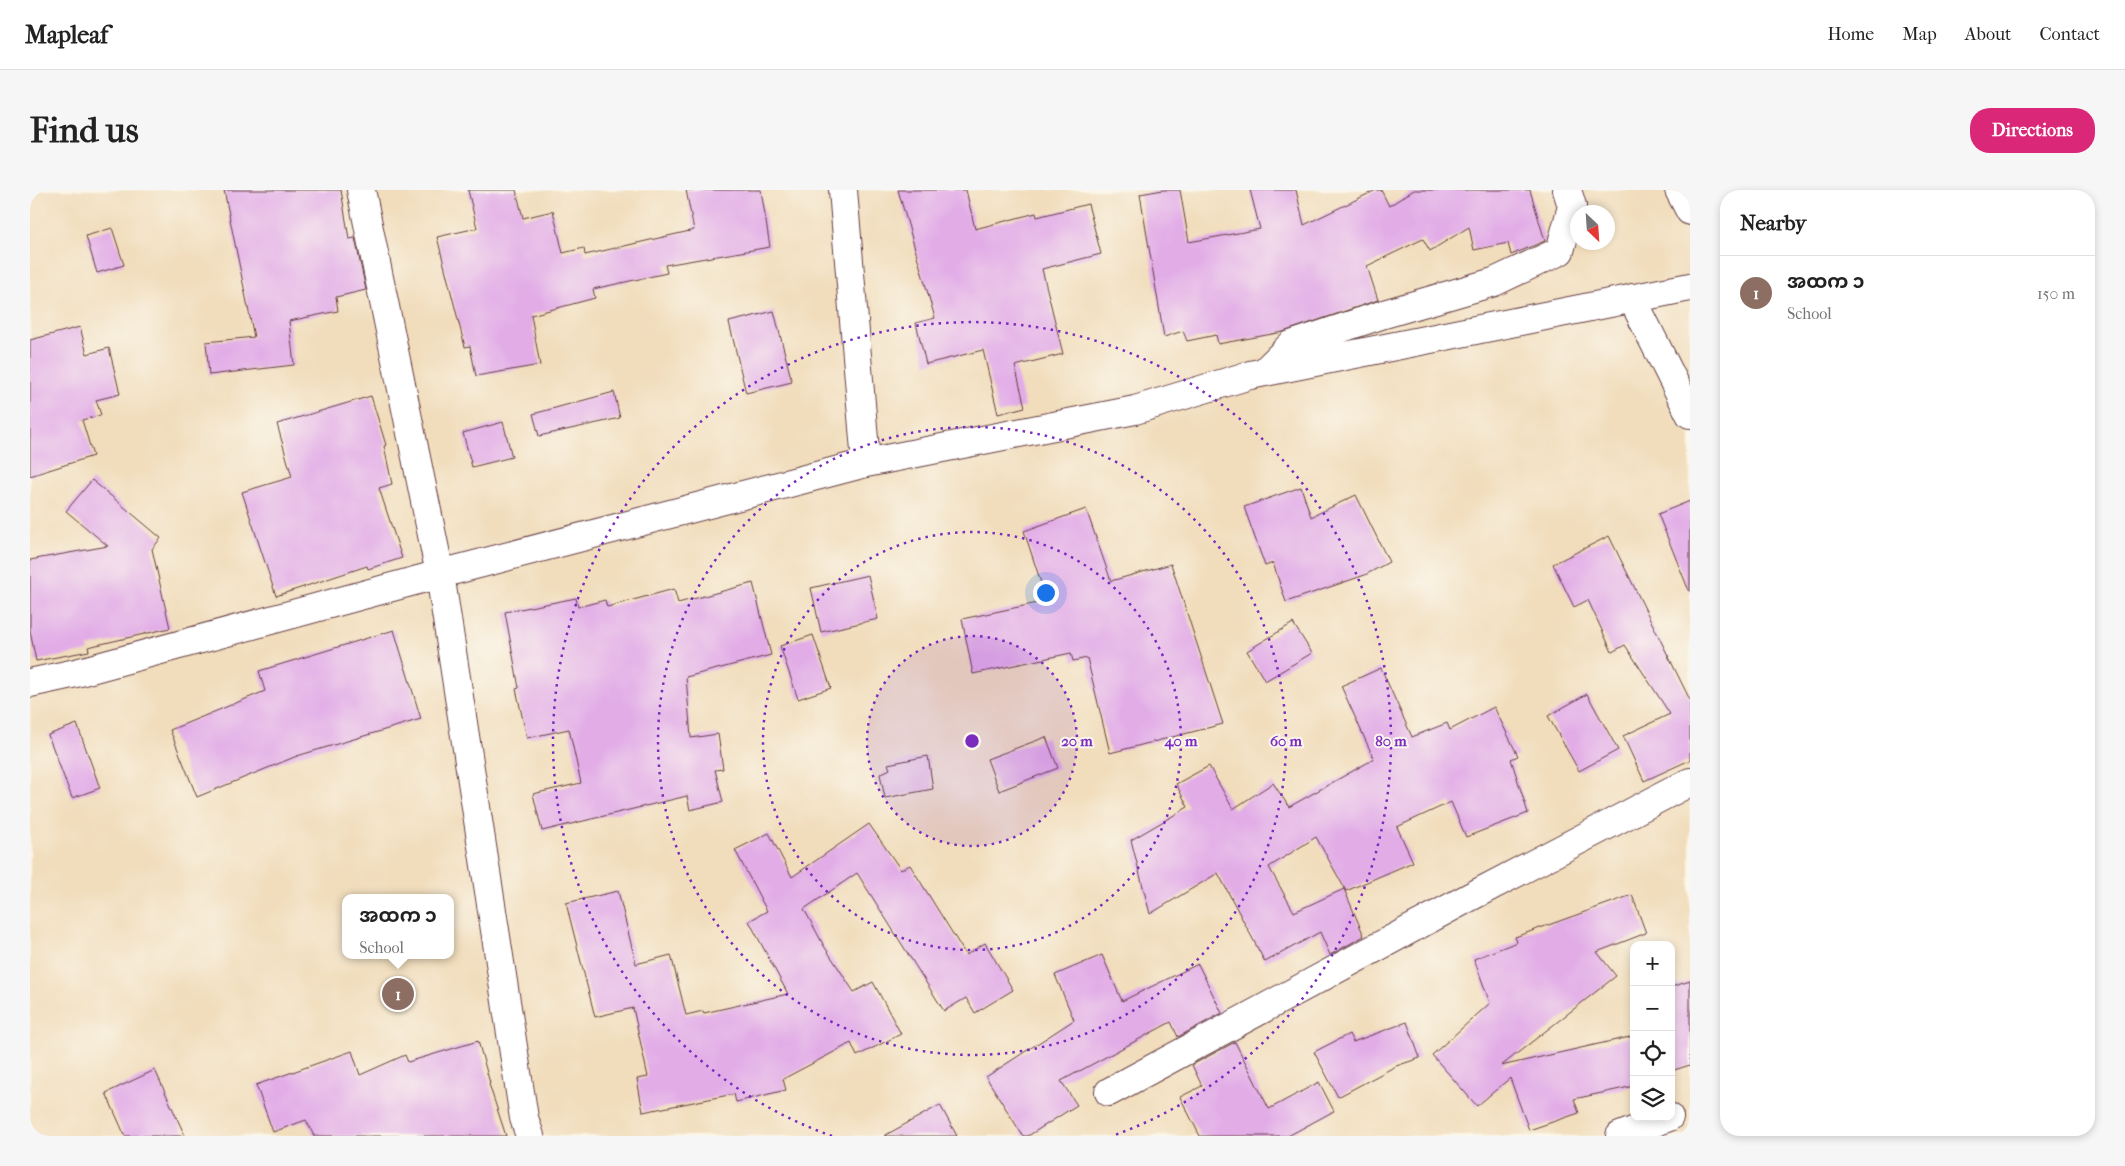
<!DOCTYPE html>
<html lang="en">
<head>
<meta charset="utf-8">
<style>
	:root { --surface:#fff; --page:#f6f6f6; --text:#222; --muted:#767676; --line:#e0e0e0; --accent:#db2777 }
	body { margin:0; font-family:"IM FELL French Canon","Noto Sans Myanmar",serif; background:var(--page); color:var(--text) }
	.controls { position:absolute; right:15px; bottom:15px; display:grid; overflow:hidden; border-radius:10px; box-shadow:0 2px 8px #0003 }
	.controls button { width:45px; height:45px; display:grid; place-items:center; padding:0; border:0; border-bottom:1px solid var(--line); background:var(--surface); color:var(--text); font:25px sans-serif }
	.compass { position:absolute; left:1540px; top:15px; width:45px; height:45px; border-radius:50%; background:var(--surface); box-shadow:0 2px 8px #0003; rotate:155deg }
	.you { position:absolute; left:1015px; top:402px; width:18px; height:18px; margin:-12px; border:4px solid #fff; border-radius:50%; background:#1a73e8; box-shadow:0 0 0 8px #1a73e833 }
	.badge { display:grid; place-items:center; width:32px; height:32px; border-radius:50%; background:var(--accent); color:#fff; font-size:16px; font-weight:700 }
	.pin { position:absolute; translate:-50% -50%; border:2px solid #fff; box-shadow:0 1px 5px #0006 }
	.popup { position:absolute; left:312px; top:704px; width:112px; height:65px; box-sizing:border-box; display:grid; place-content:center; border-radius:10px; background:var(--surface); filter:drop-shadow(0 1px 4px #0005); font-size:16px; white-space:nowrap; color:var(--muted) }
	.popup b { font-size:19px; color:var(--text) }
	.popup::after { content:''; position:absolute; left:50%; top:100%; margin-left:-10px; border:10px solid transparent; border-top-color:var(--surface) }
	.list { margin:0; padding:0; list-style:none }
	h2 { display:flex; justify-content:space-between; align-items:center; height:65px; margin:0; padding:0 20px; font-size:21px }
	h2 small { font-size:16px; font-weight:400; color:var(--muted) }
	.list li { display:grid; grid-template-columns:32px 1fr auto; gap:15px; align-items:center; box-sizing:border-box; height:75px; padding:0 20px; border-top:1px solid var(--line) }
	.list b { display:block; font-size:19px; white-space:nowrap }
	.list p { margin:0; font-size:16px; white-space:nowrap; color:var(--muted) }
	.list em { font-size:16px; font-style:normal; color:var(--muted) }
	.icon { flex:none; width:28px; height:28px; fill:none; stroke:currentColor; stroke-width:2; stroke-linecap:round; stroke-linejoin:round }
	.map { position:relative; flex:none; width:1660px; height:946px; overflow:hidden; border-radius:20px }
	header { display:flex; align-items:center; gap:30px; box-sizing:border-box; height:70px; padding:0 25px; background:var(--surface); border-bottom:1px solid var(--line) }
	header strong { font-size:24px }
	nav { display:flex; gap:28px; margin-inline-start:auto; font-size:18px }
	.intro { display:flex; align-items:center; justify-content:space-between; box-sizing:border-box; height:120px; padding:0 30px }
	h1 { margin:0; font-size:35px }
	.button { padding:12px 22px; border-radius:20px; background:var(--accent); color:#fff; font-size:18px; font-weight:700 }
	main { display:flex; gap:30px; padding:0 30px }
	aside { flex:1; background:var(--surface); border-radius:20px; box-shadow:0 2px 8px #0003 }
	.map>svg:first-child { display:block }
	.building { fill:#e2ade7 }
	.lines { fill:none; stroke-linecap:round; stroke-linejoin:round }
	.minor-casing { stroke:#633c41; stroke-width:30 }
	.secondary-casing { stroke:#633c41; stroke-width:30 }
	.minor { stroke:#fff; stroke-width:28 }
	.secondary { stroke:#fff; stroke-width:28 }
	.ring { fill:none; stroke:#7b2cbf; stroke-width:2.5; stroke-dasharray:2.5 5 }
	.centre { fill:#7b2cbf; stroke:#fbf7ec; stroke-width:2.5 }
	.ring-label { font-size:15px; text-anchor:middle; font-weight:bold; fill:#7b2cbf; stroke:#fbf7ec; stroke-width:4; stroke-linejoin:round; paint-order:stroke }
</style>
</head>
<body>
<header>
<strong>Mapleaf</strong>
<nav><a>Home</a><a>Map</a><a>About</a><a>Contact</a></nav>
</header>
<div class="intro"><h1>Find us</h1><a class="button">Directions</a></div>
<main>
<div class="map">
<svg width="1660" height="946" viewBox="0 0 1660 946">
	<rect width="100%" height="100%" fill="#fbf7ec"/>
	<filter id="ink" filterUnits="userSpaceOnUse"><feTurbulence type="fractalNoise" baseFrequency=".02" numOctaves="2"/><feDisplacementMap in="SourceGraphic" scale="10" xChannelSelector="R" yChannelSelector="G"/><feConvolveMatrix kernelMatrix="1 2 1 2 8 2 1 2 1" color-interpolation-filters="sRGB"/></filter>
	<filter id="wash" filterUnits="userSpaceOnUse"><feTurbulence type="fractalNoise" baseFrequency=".0096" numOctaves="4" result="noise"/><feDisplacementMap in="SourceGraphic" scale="20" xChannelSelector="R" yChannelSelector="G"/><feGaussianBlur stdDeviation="1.12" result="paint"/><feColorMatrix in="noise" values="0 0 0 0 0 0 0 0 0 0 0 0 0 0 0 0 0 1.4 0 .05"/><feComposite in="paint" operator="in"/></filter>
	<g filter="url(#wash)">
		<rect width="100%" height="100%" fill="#f1ddbc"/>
		<g id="blocks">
			<path class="building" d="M 194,0 L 311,0 L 319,49 L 325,48 L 336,100 L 306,107 L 308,121 L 259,131 L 264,175 L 179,185 L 176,152 L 224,147 Z
				M 438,0 L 486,0 L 493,28 L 523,21 L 533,63 L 554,58 L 555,65 L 664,40 L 656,0 L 731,0 L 740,57 L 635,75 L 637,83 L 563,99 L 565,108 L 501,125 L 510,175 L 446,186 L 440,156 L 435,157 L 407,47 L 447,38 Z
				M 868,0 L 936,0 L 945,39 L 1006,23 L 1007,27 L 1058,14 L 1071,64 L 1012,79 L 1033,164 L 985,176 L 995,217 L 968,224 L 953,160 L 896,174 L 886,133 L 905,128 Z
				M 1133,0 L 1150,0 L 1159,52 L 1230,39 L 1220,0 L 1266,0 L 1274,35 L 1346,0 L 1351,0 L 1359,16 L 1384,0 L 1500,0 L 1515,51 L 1481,65 L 1478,53 L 1444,60 L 1439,37 L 1400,61 L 1393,49 L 1337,76 L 1348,110 L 1253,142 L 1188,154 L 1186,145 L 1157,151 L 1153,141 L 1134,147 L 1110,4 Z
				M 82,38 L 94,75 L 67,83 L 56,46 Z
				M 744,121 L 762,192 L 716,203 L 699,132 Z
				M 50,137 L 57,164 L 79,158 L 90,204 L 66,210 L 71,225 L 52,230 L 63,266 L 0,286 L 0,150 Z
				M 584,202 L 590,228 L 509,246 L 503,224 Z
				M 341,206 L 356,255 L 354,256 L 362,294 L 349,298 L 372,368 L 338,379 L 337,376 L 246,406 L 212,302 L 262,287 L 247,234 Z
				M 473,232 L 482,267 L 442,277 L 433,243 Z
				M 62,290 L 131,348 L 122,359 L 140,438 L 58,457 L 59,461 L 6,471 L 0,441 L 0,370 L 78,356 L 36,321 Z
				M 1271,297 L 1281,327 L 1326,305 L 1359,372 L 1335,385 L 1256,412 L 1243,373 L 1235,376 L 1214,317 Z
				M 1660,311 L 1660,401 L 1659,401 L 1628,324 Z
				M 1056,319 L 1081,391 L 1141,374 L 1193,534 L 1080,563 L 1057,468 L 1043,471 L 1041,463 L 943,484 L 932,429 L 1017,411 L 994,341 Z
				M 1579,346 L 1660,510 L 1660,570 L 1614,591 L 1593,546 L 1640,524 L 1595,455 L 1582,462 L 1558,410 L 1544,417 L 1523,374 Z
				M 838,385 L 848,429 L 791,442 L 781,398 Z
				M 723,393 L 741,465 L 656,487 L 661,548 L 688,544 L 693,579 L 685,580 L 693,612 L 660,620 L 657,606 L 512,641 L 503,604 L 551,593 L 539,539 L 497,548 L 486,499 L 489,498 L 475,422 L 546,408 L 548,417 L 575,410 L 577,417 L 644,399 L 648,413 Z
				M 1263,433 L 1282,463 L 1235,491 L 1217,461 Z
				M 364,440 L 391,529 L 267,566 L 167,607 L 140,540 L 235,501 L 229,481 Z
				M 783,445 L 801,498 L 768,509 L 750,456 Z
				M 1351,478 L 1382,547 L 1417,533 L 1420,540 L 1464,517 L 1488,566 L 1481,569 L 1498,623 L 1436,647 L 1421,612 L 1367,637 L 1383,672 L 1316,701 L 1286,647 L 1239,677 L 1264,722 L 1314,699 L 1334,746 L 1300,765 L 1290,742 L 1235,772 L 1188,683 L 1120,724 L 1101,650 L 1158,617 L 1146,594 L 1179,576 L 1203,619 L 1243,593 L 1259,617 L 1344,569 L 1311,496 Z
				M 1557,504 L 1588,560 L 1549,581 L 1518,526 Z
				M 47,534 L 70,598 L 42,608 L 18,545 Z
				M 1016,547 L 1028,578 L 969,601 L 957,569 Z
				M 898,566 L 903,599 L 855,608 L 850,584 L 860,579 L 858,574 Z
				M 839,634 L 871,680 L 880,675 L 936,765 L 955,753 L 983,800 L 945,823 L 936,808 L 914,821 L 827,683 L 774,719 L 794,756 L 824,802 L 843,792 L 871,844 L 827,866 L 821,853 L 753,889 L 756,900 L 706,912 L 704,904 L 613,922 L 607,889 L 618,887 L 603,818 L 565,827 L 536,713 L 588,701 L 606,774 L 641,765 L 656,825 L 673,821 L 674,823 L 758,804 L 719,731 L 737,721 L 705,660 L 739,643 L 762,687 Z
				M 1602,705 L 1616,743 L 1567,762 L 1586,786 L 1471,876 L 1604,846 L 1604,896 L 1544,909 L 1549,923 L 1499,940 L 1480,888 L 1447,916 L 1402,865 L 1460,813 L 1444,769 L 1487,752 L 1485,747 Z
				M 1072,765 L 1092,811 L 1168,774 L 1192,823 L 1148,847 L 1141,832 L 1031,891 L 1047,915 L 998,946 L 993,946 L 956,887 L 1044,830 L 1025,785 Z
				M 1660,791 L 1660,875 L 1641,881 L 1641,797 Z
				M 1377,832 L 1390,868 L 1366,876 L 1308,907 L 1284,862 L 1319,844 L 1323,852 Z
				M 448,851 L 460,893 L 459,894 L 476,946 L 284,946 L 276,930 L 243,942 L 226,895 L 322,861 L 330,885 L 375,865 L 378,872 Z
				M 1205,852 L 1239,919 L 1289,892 L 1304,921 L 1258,946 L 1170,946 L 1150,907 L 1172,896 L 1162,875 Z
				M 125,880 L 155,946 L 95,946 L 76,903 Z
				M 910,915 L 927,946 L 854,946 Z"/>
		</g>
	</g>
	<g filter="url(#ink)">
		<use href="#blocks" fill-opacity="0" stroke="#633c41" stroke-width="1"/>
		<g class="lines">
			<defs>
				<path id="minor" d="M 331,0 L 410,384 L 494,928 L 500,946
					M 813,0 L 836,273
					M 1602,108 L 1660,224
					M 1234,182 L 1261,155 L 1354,124 L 1464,92 L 1530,61 L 1542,16 L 1537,0
					M 0,493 L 46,483 L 410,384 L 836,273 L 1105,220 L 1220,185 L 1660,97
					M 1079,902 L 1440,707 L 1660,592
					M 1590,946 L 1639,927"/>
				<path id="secondary" d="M 1649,0 L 1660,21"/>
			</defs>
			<use href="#minor" class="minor-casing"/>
			<use href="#secondary" class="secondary-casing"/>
			<use href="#minor" class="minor"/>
			<use href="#secondary" class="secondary"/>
		</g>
	</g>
	<circle cx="942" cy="551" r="105" fill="#7b2cbf" fill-opacity=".12"/>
	<g class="ring">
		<circle cx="942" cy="551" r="105"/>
		<circle cx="942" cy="551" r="209"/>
		<circle cx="942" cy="551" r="314"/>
		<path d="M802 946A419 419 0 1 1 1082 946"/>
	</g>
	<circle cx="942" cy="551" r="8" class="centre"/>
	<g class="ring-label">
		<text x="1047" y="556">20 m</text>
		<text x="1151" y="556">40 m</text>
		<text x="1256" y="556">60 m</text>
		<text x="1361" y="556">80 m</text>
	</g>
</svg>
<div class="controls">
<button>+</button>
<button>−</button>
<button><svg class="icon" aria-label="locate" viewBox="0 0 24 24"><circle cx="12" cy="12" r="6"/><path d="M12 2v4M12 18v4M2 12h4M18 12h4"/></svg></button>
<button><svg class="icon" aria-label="layers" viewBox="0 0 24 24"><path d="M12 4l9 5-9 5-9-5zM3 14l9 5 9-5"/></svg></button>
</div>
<svg class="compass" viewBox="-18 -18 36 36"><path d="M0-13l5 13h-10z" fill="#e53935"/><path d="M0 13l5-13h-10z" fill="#767676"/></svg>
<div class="you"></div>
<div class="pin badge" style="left:368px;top:804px;background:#8d6e63">1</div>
<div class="popup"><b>အထက ၁</b>School</div>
</div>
<aside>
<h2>Nearby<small></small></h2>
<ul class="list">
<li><span class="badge" style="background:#8d6e63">1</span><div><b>အထက ၁</b><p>School</p></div><em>150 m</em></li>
</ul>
</aside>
</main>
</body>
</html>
